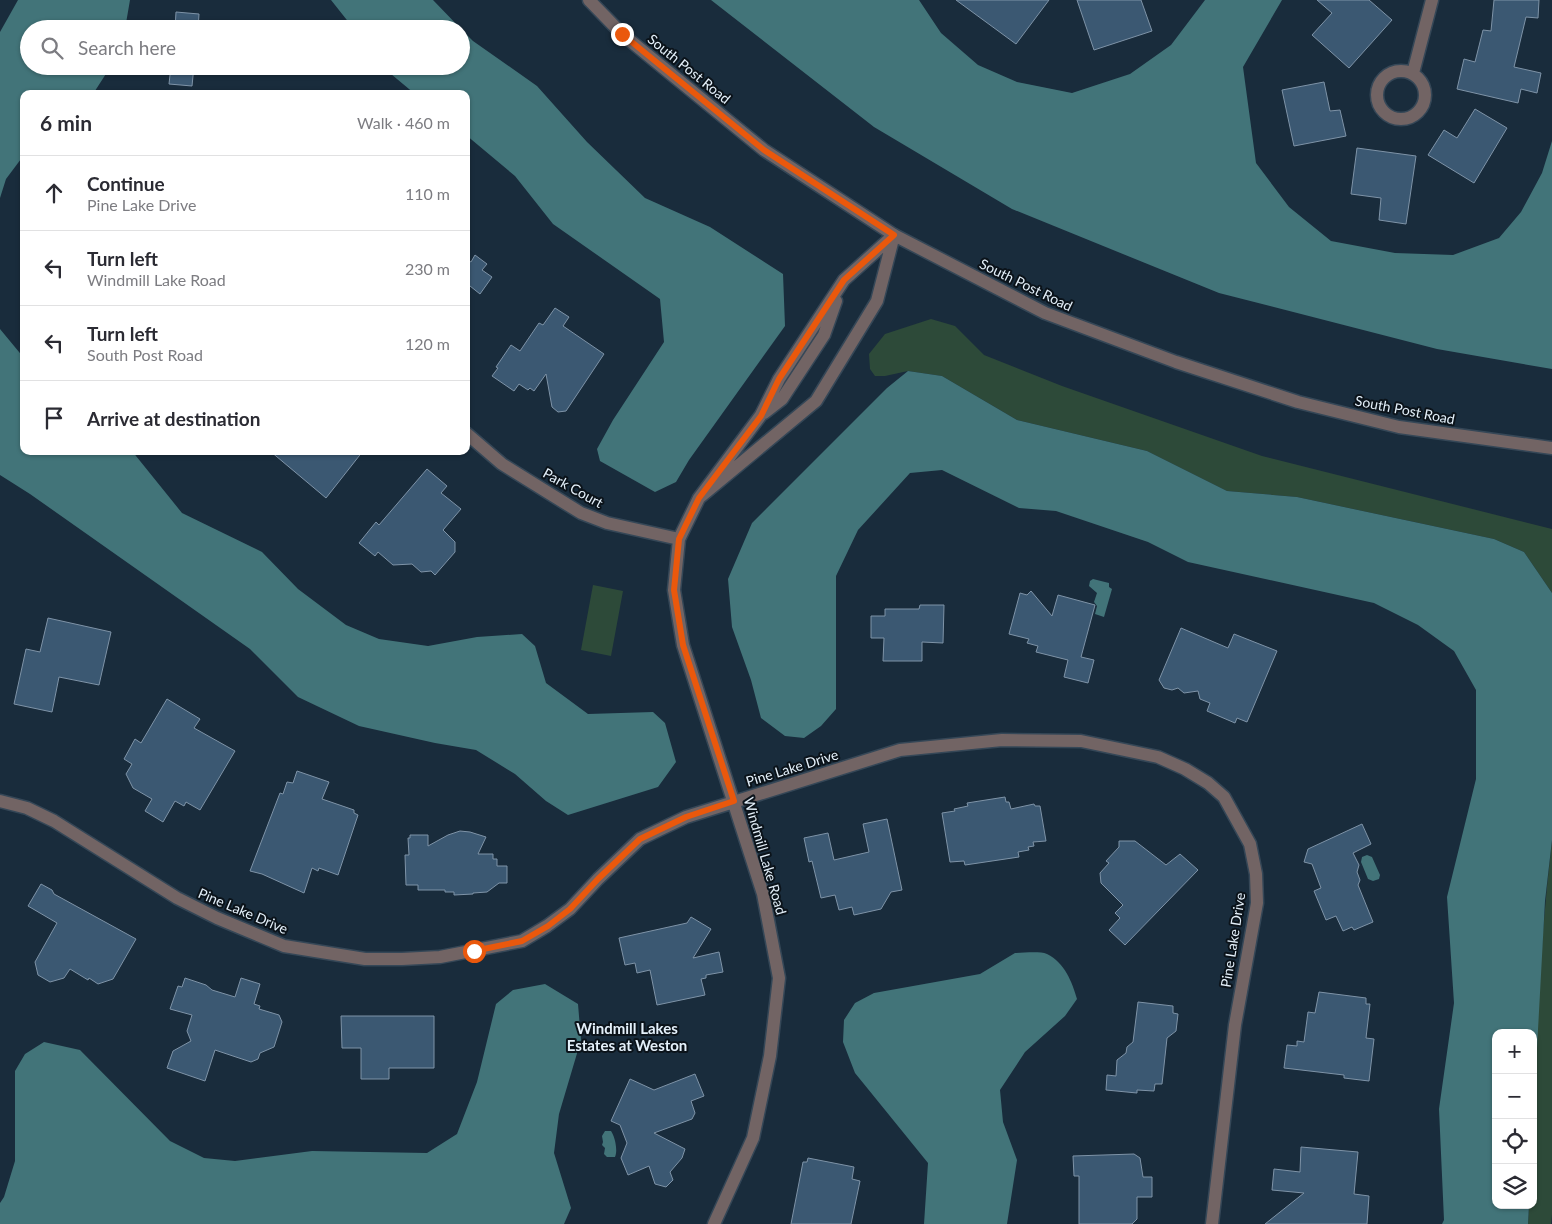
<!DOCTYPE html>
<html lang="en">
<head>
<meta charset="utf-8">
<style>
	:root { --surface:#fff; --page:#f2f2f3; --text:#2b2b33; --muted:#7c7c81; --line:#e1e1e2 }
	body { margin:0; font-family:Lato,sans-serif; background:var(--page); color:var(--text) }
	.controls { position:absolute; right:15px; bottom:15px; display:grid; overflow:hidden; border-radius:10px; box-shadow:0 1px 4px #0004 }
	.controls button { width:45px; height:45px; display:grid; place-items:center; padding:0; border:0; border-bottom:1px solid var(--line); background:var(--surface); color:var(--text); font:25px sans-serif }
	.stop { position:absolute; width:15px; height:15px; margin:-11px; border:4px solid #ea580c; border-radius:50%; background:#fff }
	.stop.end { background:#ea580c; border-color:#fff; box-shadow:0 1px 5px #0008 }
	.list { margin:0; padding:0; list-style:none }
	h2 { display:flex; justify-content:space-between; align-items:center; height:65px; margin:0; padding:0 20px; font-size:21px }
	h2 small { font-size:16px; font-weight:400; color:var(--muted) }
	.list li { display:grid; grid-template-columns:32px 1fr auto; gap:15px; align-items:center; box-sizing:border-box; height:75px; padding:0 20px; border-top:1px solid var(--line) }
	.list b { display:block; font-size:19px; white-space:nowrap }
	.list p { margin:0; font-size:16px; white-space:nowrap; color:var(--muted) }
	.list em { font-size:16px; font-style:normal; color:var(--muted) }
	.icon { flex:none; width:28px; height:28px; fill:none; stroke:currentColor; stroke-width:2; stroke-linecap:round; stroke-linejoin:round }
	.map { position:relative; flex:none; width:1552px; height:1224px; overflow:hidden }
	.search { position:absolute; background:var(--surface); box-shadow:0 1px 4px #0004; left:20px; top:20px; width:450px; height:55px; display:flex; align-items:center; gap:12px; box-sizing:border-box; padding:0 18px; border-radius:28px; color:var(--muted); font-size:19px }
	.panel { position:absolute; background:var(--surface); box-shadow:0 1px 4px #0004; left:20px; top:90px; width:450px; height:365px; border-radius:10px }
	.map>svg:first-child { display:block }
	.green { fill:#2d4a39 }
	.water { fill:#427479 }
	.building { fill:#3b5872; stroke:#7e93a7 }
	.lines { fill:none; stroke-linecap:round; stroke-linejoin:round }
	.minor-casing { stroke:#354757; stroke-width:15 }
	.tertiary-casing { stroke:#354757; stroke-width:15 }
	.minor { stroke:#726464; stroke-width:12 }
	.tertiary { stroke:#726464; stroke-width:12 }
	.route { stroke:#ea580c; stroke-width:6 }
	.labels { text-anchor:middle; stroke-width:4; stroke-linejoin:round; paint-order:stroke }
	.street-label { font-size:14px; fill:#e4f0fa; stroke:#0b131a }
	.neighbourhood-label { font-size:15px; font-weight:bold; fill:#e4f0fa; stroke:#0b131a }
</style>
</head>
<body>
<div class="map">
<svg width="1552" height="1224" viewBox="0 0 1552 1224">
	<rect width="100%" height="100%" fill="#192c3c"/>
	<path class="green" d="M 931,319 L 955,326 L 984,355 L 1062,386 L 1262,456 L 1552,529 L 1552,593 L 1524,552 L 1494,539 L 1297,497 L 1227,491 L 1147,451 L 1017,420 L 942,376 L 908,371 L 885,376 L 875,376 L 870,369 L 869,354 L 885,334 Z
		M 593,585 L 623,591 L 611,656 L 581,650 Z
		M 1552,840 L 1552,1215 L 1551,1224 L 1528,1224 L 1529,1205 L 1533,1205 C 1533,1084 1538,960 1552,840 Z"/>
	<path class="water" d="M 18,0 L 130,0 L 125,29 L 29,29 L 29,66 L 111,66 L 93,94 L 24,94 L 24,155 L 6,179 L 0,198 L 0,32 Z
		M 331,0 L 433,0 L 461,29 L 354,29 Z
		M 711,0 L 919,0 L 941,33 L 978,65 L 1017,82 L 1072,93 L 1130,74 L 1171,45 L 1205,0 L 1282,0 L 1243,67 L 1256,163 L 1289,207 L 1331,241 L 1395,253 L 1453,255 L 1499,238 L 1521,212 L 1542,173 L 1552,141 L 1552,369 L 1437,349 L 1219,293 L 1012,209 L 874,127 Z
		M 461,29 L 473,41 L 537,86 L 587,142 L 645,198 L 710,227 L 783,274 L 785,326 L 689,460 L 676,482 L 655,492 L 600,461 L 597,449 L 613,420 L 664,342 L 660,299 L 553,224 L 515,176 L 466,135 L 466,94 L 415,94 L 391,74 L 385,66 L 461,66 Z
		M 0,329 L 24,358 L 24,451 L 132,451 L 182,513 L 262,552 L 298,589 L 346,625 L 379,639 L 428,646 L 477,637 L 522,634 L 535,646 L 546,683 L 588,714 L 653,712 L 665,723 L 676,762 L 658,787 L 568,815 L 546,801 L 515,774 L 476,750 L 435,743 L 359,726 L 298,697 L 250,649 L 30,494 L 0,475 Z
		M 908,371 L 942,376 L 1017,420 L 1147,451 L 1227,491 L 1297,497 L 1494,539 L 1524,552 L 1552,593 L 1552,840 L 1545,901 L 1533,1122 L 1533,1033 L 1496,1033 L 1496,1205 L 1529,1205 L 1528,1224 L 1442,1224 L 1444,1220 L 1439,1109 L 1454,1003 L 1447,897 L 1476,779 L 1476,690 L 1454,651 L 1418,625 L 1374,603 L 1188,562 L 1148,542 L 1056,511 L 1019,508 L 942,470 L 910,473 L 858,530 L 836,576 L 836,709 L 821,726 L 804,738 L 785,736 L 761,718 L 751,680 L 732,627 L 728,579 L 752,523 L 887,388 Z
		M 1093,579 L 1109,583 L 1109,587 L 1112,589 L 1104,617 L 1095,614 L 1097,606 L 1094,602 L 1097,593 L 1089,586 L 1090,581 Z
		M 1367,855 L 1372,857 L 1380,875 L 1379,879 L 1373,881 L 1368,879 L 1361,862 L 1362,857 Z
		M 1015,953 C 1024,953 1039,951 1047,954 C 1065,963 1072,982 1077,999 L 1065,1016 L 1025,1052 L 1000,1090 L 1003,1122 L 1017,1160 L 1007,1224 L 924,1224 L 928,1163 L 855,1073 L 843,1042 L 844,1020 L 855,1003 L 874,993 L 980,974 Z
		M 545,984 L 578,1004 L 581,1040 L 559,1114 L 554,1153 L 571,1208 L 564,1224 L 0,1224 L 0,1203 L 4,1197 L 15,1161 L 15,1071 L 25,1054 L 44,1042 L 80,1050 L 170,1141 L 204,1158 L 235,1161 L 312,1151 L 427,1153 L 457,1134 L 477,1082 L 496,1004 L 513,990 Z
		M 605,1131 L 611,1131 C 615,1137 618,1150 615,1157 L 607,1157 L 604,1154 L 605,1148 L 602,1145 L 603,1142 L 602,1136 Z"/>
	<path class="building" d="M 956,0 L 1049,0 L 1016,44 Z
		M 1077,0 L 1141,0 L 1152,31 L 1094,50 Z
		M 1317,0 L 1369,0 L 1392,20 L 1349,68 L 1312,35 L 1332,13 Z
		M 1494,0 L 1539,0 L 1538,18 L 1526,17 L 1514,67 L 1541,73 L 1537,93 L 1521,89 L 1518,103 L 1457,89 L 1464,59 L 1475,62 L 1483,30 L 1491,31 Z
		M 176,12 L 199,14 L 198,29 L 175,29 Z
		M 171,66 L 194,66 L 192,86 L 169,84 Z
		M 1324,82 L 1330,111 L 1340,110 L 1346,136 L 1294,146 L 1282,90 Z
		M 1475,109 L 1507,128 L 1474,183 L 1428,155 L 1444,130 L 1457,138 Z
		M 1357,148 L 1416,156 L 1406,224 L 1379,220 L 1381,198 L 1351,194 Z
		M 475,255 L 487,264 L 482,270 L 492,277 L 480,294 L 470,286 L 466,292 L 466,259 L 471,262 Z
		M 555,308 L 569,317 L 563,326 L 604,354 L 566,411 L 558,412 L 552,407 L 546,374 L 534,391 L 530,388 L 528,390 L 519,384 L 514,391 L 492,376 L 498,368 L 496,367 L 511,345 L 520,351 L 539,323 L 543,325 Z
		M 270,451 L 363,451 L 326,498 Z
		M 427,469 L 447,486 L 441,493 L 461,509 L 443,530 L 455,542 L 455,552 L 435,575 L 431,571 L 421,572 L 412,564 L 393,565 L 378,552 L 375,556 L 359,543 L 376,522 L 379,525 Z
		M 1031,591 L 1052,616 L 1058,595 L 1095,605 L 1081,657 L 1094,660 L 1088,683 L 1064,677 L 1068,660 L 1036,652 L 1038,646 L 1027,643 L 1029,639 L 1009,634 L 1020,593 L 1027,595 Z
		M 920,605 L 944,605 L 943,643 L 922,642 L 922,661 L 883,661 L 884,638 L 871,638 L 871,616 L 885,616 L 885,609 L 919,609 Z
		M 48,618 L 111,632 L 99,685 L 59,677 L 52,712 L 14,704 L 26,649 L 40,652 Z
		M 1181,628 L 1228,648 L 1234,634 L 1277,651 L 1247,722 L 1237,718 L 1235,723 L 1207,711 L 1210,703 L 1200,699 L 1198,691 L 1184,693 L 1178,688 L 1172,690 L 1164,688 L 1159,680 Z
		M 167,699 L 200,719 L 194,728 L 235,751 L 200,810 L 186,802 L 184,806 L 175,801 L 163,822 L 145,811 L 152,799 L 133,788 L 126,774 L 132,764 L 124,759 L 135,739 L 141,743 Z
		M 297,771 L 329,782 L 322,799 L 354,810 L 354,813 L 358,815 L 338,875 L 319,868 L 318,871 L 312,868 L 304,893 L 262,874 L 250,871 L 280,793 L 283,794 L 287,782 L 293,783 Z
		M 1005,797 L 1006,802 L 1009,802 L 1011,809 L 1034,804 L 1035,806 L 1040,806 L 1046,841 L 1033,842 L 1034,846 L 1028,847 L 1029,850 L 1018,852 L 1019,857 L 965,865 L 964,861 L 950,862 L 942,813 L 955,811 L 954,809 L 968,806 L 967,803 Z
		M 887,819 L 902,890 L 891,892 L 881,909 L 854,915 L 852,907 L 839,910 L 835,895 L 821,898 L 812,861 L 809,862 L 804,838 L 828,833 L 834,860 L 869,852 L 863,824 Z
		M 1362,824 L 1371,844 L 1353,853 L 1359,865 L 1357,872 L 1360,880 L 1358,885 L 1373,922 L 1354,930 L 1352,927 L 1343,931 L 1336,916 L 1326,920 L 1314,891 L 1321,888 L 1312,864 L 1304,862 L 1308,849 Z
		M 460,831 L 470,832 L 486,837 L 478,854 L 493,854 L 493,859 L 497,859 L 497,866 L 507,866 L 507,883 L 499,883 L 487,892 L 473,893 L 473,894 L 454,895 L 454,892 L 445,892 L 445,890 L 418,890 L 418,885 L 406,885 L 405,855 L 409,855 L 408,838 L 410,838 L 410,835 L 428,835 L 428,846 L 448,835 Z
		M 1119,841 L 1135,841 L 1166,865 L 1180,854 L 1198,870 L 1125,945 L 1109,930 L 1120,918 L 1115,913 L 1123,905 L 1101,883 L 1100,873 L 1109,863 L 1106,861 L 1119,847 Z
		M 41,884 L 52,890 L 54,894 L 136,939 L 113,979 L 98,984 L 89,978 L 88,980 L 70,969 L 64,978 L 50,982 L 38,975 L 35,962 L 57,923 L 28,906 Z
		M 691,917 L 711,929 L 693,958 L 719,952 L 723,972 L 706,975 L 706,978 L 701,979 L 705,995 L 657,1005 L 650,970 L 637,973 L 635,963 L 625,965 L 619,938 L 687,923 Z
		M 185,978 L 206,985 L 212,990 L 235,997 L 241,978 L 260,984 L 254,1004 L 260,1006 L 259,1009 L 279,1015 L 282,1022 L 274,1047 L 260,1053 L 258,1059 L 251,1062 L 215,1050 L 205,1081 L 167,1068 L 173,1051 L 191,1041 L 187,1031 L 192,1015 L 170,1009 L 178,986 L 182,987 Z
		M 1319,992 L 1366,998 L 1366,1004 L 1370,1004 L 1366,1038 L 1374,1039 L 1369,1081 L 1344,1078 L 1344,1075 L 1284,1068 L 1287,1045 L 1297,1046 L 1297,1041 L 1304,1042 L 1308,1012 L 1315,1013 Z
		M 1138,1002 L 1173,1006 L 1173,1013 L 1178,1014 L 1176,1031 L 1167,1038 L 1162,1084 L 1155,1084 L 1154,1091 L 1137,1090 L 1137,1093 L 1106,1090 L 1107,1075 L 1116,1076 L 1117,1060 L 1126,1053 L 1127,1047 L 1133,1042 Z
		M 341,1016 L 434,1016 L 434,1068 L 389,1068 L 389,1079 L 361,1079 L 361,1048 L 342,1048 Z
		M 695,1074 L 704,1096 L 691,1101 L 695,1113 L 692,1119 L 654,1133 L 685,1149 L 682,1158 L 670,1172 L 673,1180 L 666,1187 L 655,1184 L 649,1166 L 628,1175 L 621,1158 L 627,1143 L 620,1125 L 611,1121 L 630,1079 L 654,1090 Z
		M 1301,1147 L 1358,1152 L 1354,1194 L 1369,1196 L 1367,1224 L 1265,1224 L 1304,1193 L 1272,1190 L 1274,1169 L 1300,1172 Z
		M 1134,1154 L 1140,1158 L 1143,1177 L 1152,1177 L 1152,1197 L 1137,1197 L 1137,1219 L 1132,1224 L 1079,1224 L 1079,1176 L 1074,1176 L 1073,1156 Z
		M 808,1158 L 854,1167 L 852,1179 L 860,1181 L 851,1224 L 791,1224 L 803,1162 L 807,1162 Z"/>
	<g class="lines">
		<defs>
			<path id="minor" d="M1377 95a24 24 0 1 1 48 0a24 24 0 1 1-48 0Z
				M 1413,73 L 1432,0
				M 764,413 L 782,399 L 824,335 L 836,301
				M 466,433 L 502,464 L 581,513 L 607,523 L 679,539
				M 699,498 L 816,401 L 877,301 L 894,235 L 844,280 L 779,379 L 761,415 L 699,498 L 679,539 L 674,590 L 683,645 L 763,894 L 779,978 L 770,1056 L 753,1138 L 714,1224
				M 0,801 L 27,808 L 54,821 L 177,898 L 217,918 L 284,946 L 365,959 L 402,959 L 440,957 L 522,941 L 547,926 L 570,909 L 598,879 L 640,839 L 686,817 L 900,750 L 1002,740 L 1081,741 L 1158,757 L 1185,769 L 1208,783 L 1224,797 L 1250,844 L 1256,874 L 1257,903 L 1235,1025 L 1212,1224"/>
			<path id="tertiary" d="M 589,0 L 622,34 L 764,150 L 894,235 L 1045,313 L 1176,362 L 1298,402 L 1399,427 L 1552,448"/>
		</defs>
		<use href="#minor" class="minor-casing"/>
		<use href="#tertiary" class="tertiary-casing"/>
		<use href="#minor" class="minor"/>
		<use href="#tertiary" class="tertiary"/>
	</g>
	<g class="lines">
		<path class="route" d="M 474,951 L 522,941 L 548,926 L 570,909 L 598,879 L 640,839 L 686,817 L 734,801 L 683,645 L 674,590 L 679,539 L 699,498 L 761,416 L 779,379 L 844,280 L 894,235 L 764,150 L 622,34"/>
	</g>
	<g class="labels">
		<g class="street-label">
			<text transform="translate(689 69) rotate(39)" y="5">South Post Road</text>
			<text transform="translate(1026 285) rotate(26)" y="5">South Post Road</text>
			<text transform="translate(1405 410) rotate(11)" y="5">South Post Road</text>
			<text transform="translate(573 488) rotate(29)" y="5">Park Court</text>
			<text transform="translate(792 768) rotate(-17)" y="5">Pine Lake Drive</text>
			<text transform="translate(765 856) rotate(74)" y="5">Windmill Lake Road</text>
			<text transform="translate(243 911) rotate(23)" y="5">Pine Lake Drive</text>
			<text transform="translate(1233 940) rotate(-81)" y="5">Pine Lake Drive</text>
		</g>
		<g class="neighbourhood-label">
			<text x="627" y="1034">Windmill Lakes<tspan x="627" dy="17">Estates at Weston</tspan></text>
		</g>
	</g>
</svg>
<div class="controls">
<button>+</button>
<button>−</button>
<button><svg class="icon" aria-label="locate" viewBox="0 0 24 24"><circle cx="12" cy="12" r="6"/><path d="M12 2v4M12 18v4M2 12h4M18 12h4"/></svg></button>
<button><svg class="icon" aria-label="layers" viewBox="0 0 24 24"><path d="M12 4l9 5-9 5-9-5zM3 14l9 5 9-5"/></svg></button>
</div>
<div class="stop" style="left:474px;top:951px"></div>
<div class="stop end" style="left:622px;top:34px"></div>
<div class="search"><svg class="icon" aria-label="search" viewBox="0 0 24 24"><circle cx="10" cy="10" r="6"/><path d="M15 15l6 6"/></svg>Search here</div>
<section class="panel">
<h2>6 min<small>Walk · 460 m</small></h2>
<ul class="list">
<li><svg class="icon" aria-label="ahead" viewBox="0 0 24 24"><path d="M12 20V5M6 11l6-6 6 6"/></svg><div><b>Continue</b><p>Pine Lake Drive</p></div><em>110 m</em></li>
<li><svg class="icon" aria-label="left" viewBox="0 0 24 24"><path d="M17 20v-9H6M10 6l-5 5 5 5"/></svg><div><b>Turn left</b><p>Windmill Lake Road</p></div><em>230 m</em></li>
<li><svg class="icon" aria-label="left" viewBox="0 0 24 24"><path d="M17 20v-9H6M10 6l-5 5 5 5"/></svg><div><b>Turn left</b><p>South Post Road</p></div><em>120 m</em></li>
<li><svg class="icon" aria-label="arrive" viewBox="0 0 24 24"><path d="M6 21V4h12l-3 4 3 4H6"/></svg><div><b>Arrive at destination</b></div></li>
</ul>
</section>
</div>
</body>
</html>
